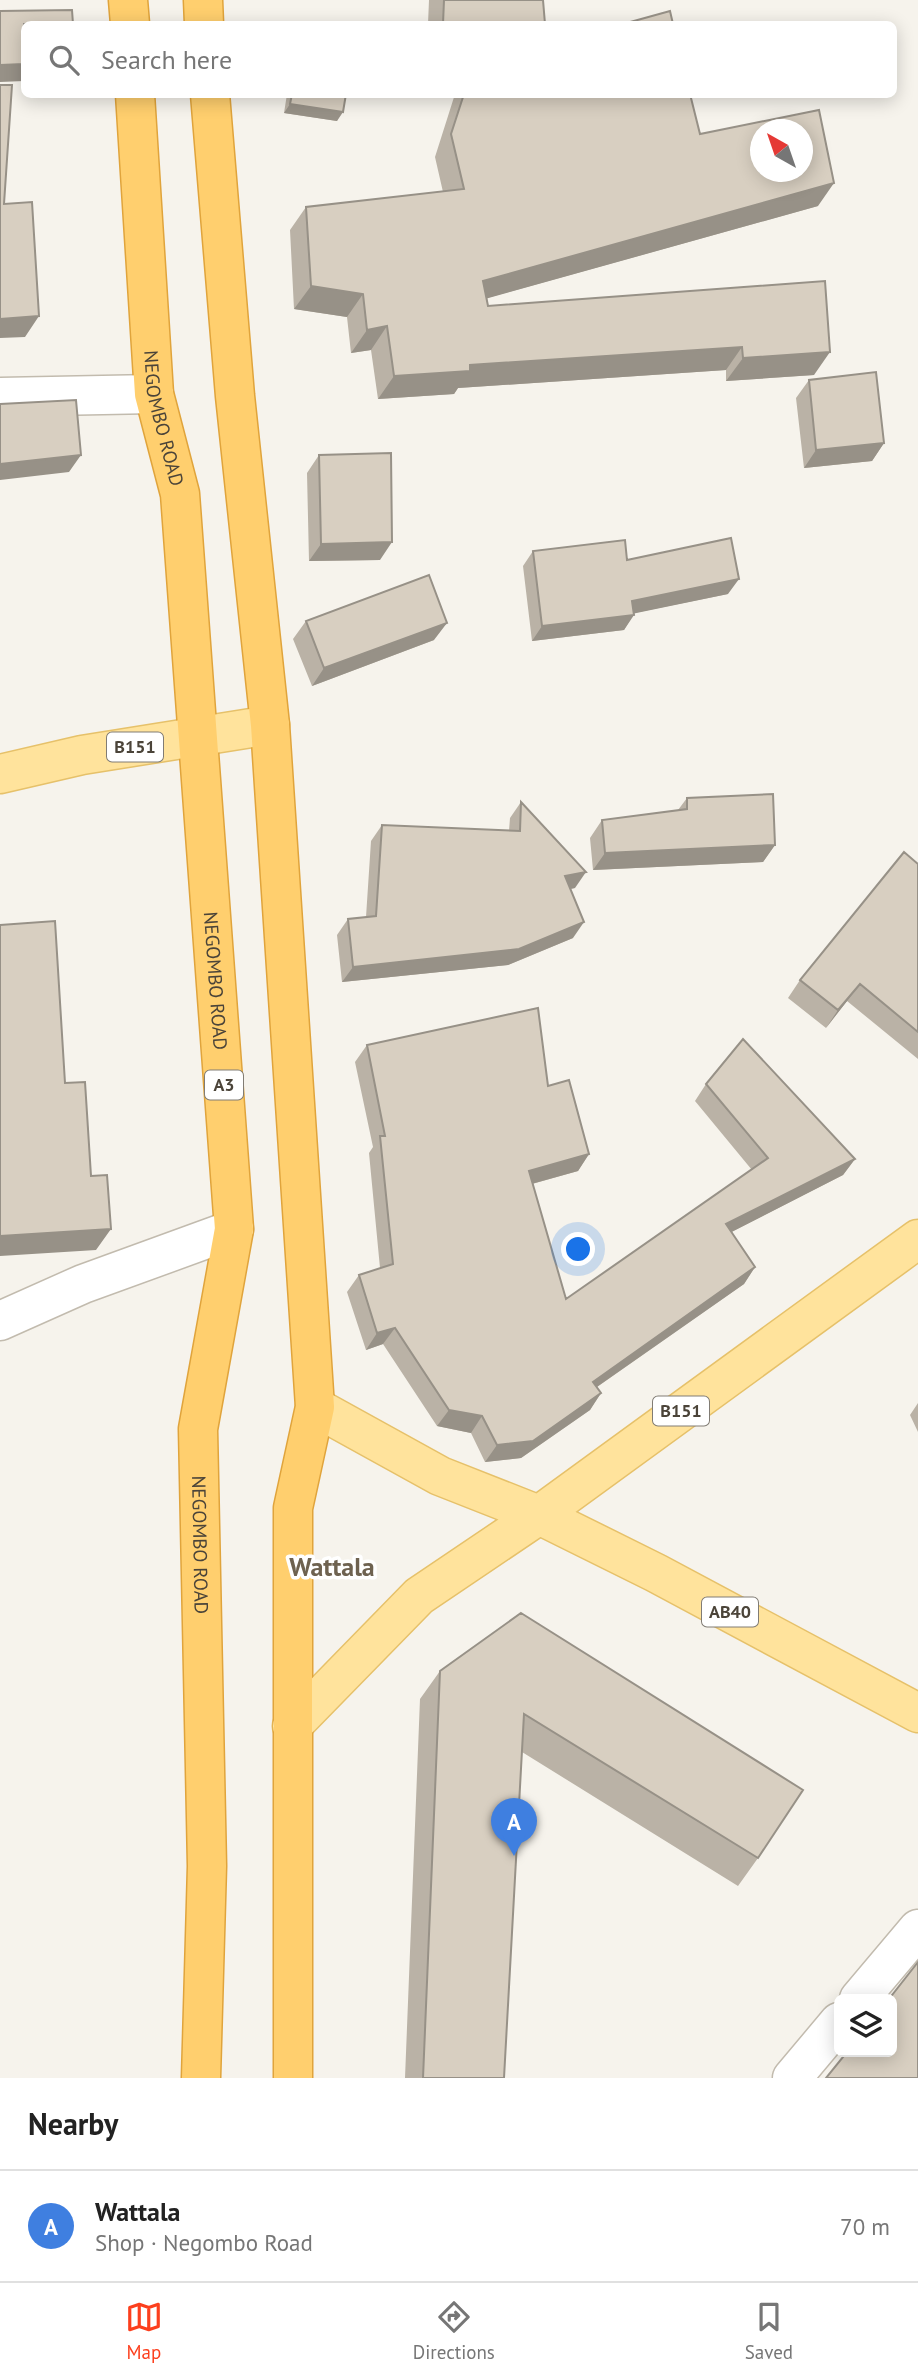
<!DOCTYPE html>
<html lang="en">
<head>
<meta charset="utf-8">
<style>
	:root { --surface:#fff; --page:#f2f2f2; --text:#222; --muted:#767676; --line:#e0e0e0; --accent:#fc3f1d }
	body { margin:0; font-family:"PT Sans",sans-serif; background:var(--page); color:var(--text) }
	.controls { position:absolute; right:21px; bottom:21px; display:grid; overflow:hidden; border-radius:10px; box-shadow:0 4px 18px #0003 }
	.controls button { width:63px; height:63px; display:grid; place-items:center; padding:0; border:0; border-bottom:2px solid var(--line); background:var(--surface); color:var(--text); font:35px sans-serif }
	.compass { position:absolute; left:750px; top:119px; width:63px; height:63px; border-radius:50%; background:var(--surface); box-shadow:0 4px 18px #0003; rotate:320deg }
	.you { position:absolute; left:579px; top:1250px; width:24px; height:24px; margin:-18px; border:5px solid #fff; border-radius:50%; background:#1a73e8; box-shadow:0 0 0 10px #1a73e833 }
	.badge { display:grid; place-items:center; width:46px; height:46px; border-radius:50%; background:var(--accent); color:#fff; font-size:23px; font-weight:700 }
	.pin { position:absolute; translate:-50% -58px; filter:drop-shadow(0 2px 4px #0008) }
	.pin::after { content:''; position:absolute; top:37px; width:24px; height:21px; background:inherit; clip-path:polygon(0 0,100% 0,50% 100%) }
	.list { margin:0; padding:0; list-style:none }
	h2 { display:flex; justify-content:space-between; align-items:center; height:91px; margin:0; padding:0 28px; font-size:30px }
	h2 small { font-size:23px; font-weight:400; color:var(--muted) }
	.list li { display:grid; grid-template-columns:46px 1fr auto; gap:21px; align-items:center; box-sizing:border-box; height:112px; padding:0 28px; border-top:2px solid var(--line) }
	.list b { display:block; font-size:26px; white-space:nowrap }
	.list p { margin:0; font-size:23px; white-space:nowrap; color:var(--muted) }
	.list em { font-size:23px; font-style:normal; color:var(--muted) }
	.icon { flex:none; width:38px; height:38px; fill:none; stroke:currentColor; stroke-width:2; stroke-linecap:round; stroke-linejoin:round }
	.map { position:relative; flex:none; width:918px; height:2078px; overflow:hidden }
	.search { position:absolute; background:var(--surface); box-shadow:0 4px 18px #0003; left:21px; right:21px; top:21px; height:77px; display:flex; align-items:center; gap:18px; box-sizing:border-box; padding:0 24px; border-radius:10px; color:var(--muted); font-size:26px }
	.sheet { height:203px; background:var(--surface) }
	nav { display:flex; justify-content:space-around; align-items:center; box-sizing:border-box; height:98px; border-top:2px solid var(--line); background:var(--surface); font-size:19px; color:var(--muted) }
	nav a { display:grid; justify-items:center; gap:4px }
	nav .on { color:var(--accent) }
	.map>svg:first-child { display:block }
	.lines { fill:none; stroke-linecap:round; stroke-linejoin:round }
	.minor-casing { stroke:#c2bbae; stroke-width:41 }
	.major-casing { stroke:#e6c16a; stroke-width:41 }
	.highway-casing { stroke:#e0a43c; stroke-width:41 }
	.minor { stroke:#fff; stroke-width:38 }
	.major { stroke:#ffe39c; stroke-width:38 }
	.highway { stroke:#ffcf6e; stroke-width:38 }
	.wall { fill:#bab2a6 }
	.shaded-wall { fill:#979187 }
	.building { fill:#d8cfc1; stroke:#979187; stroke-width:2; fill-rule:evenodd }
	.labels { text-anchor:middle; stroke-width:7; stroke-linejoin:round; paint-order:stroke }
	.shield { fill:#fff; stroke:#817c74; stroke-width:2 }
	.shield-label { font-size:18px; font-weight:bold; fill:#4b4439 }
	.street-label { font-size:19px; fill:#4b4439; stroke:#fff }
	.district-label { font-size:26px; font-weight:bold; fill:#6e6250; stroke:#fff }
</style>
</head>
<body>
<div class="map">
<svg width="918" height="2078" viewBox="0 0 918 2078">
	<rect width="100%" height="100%" fill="#f6f3ec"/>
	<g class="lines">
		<defs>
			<path id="minor" d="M 0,397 L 154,394
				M 0,1321 L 83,1284 L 234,1229
				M 859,1999 L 918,1929
				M 792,2078 L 839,2022"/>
			<path id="major" d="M 0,774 L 82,755 L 270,725
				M 315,1407 L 440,1476 L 539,1515 L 656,1573 L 918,1713
				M 292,1726 L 419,1596 L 539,1515 L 918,1239"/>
			<g id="highway">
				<path d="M 128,0 L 130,24"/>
				<path d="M 203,0 L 204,24"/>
				<path id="s1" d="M 135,94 L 154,394 L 180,494 L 234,1229 L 198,1429 L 207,1866 L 201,2078"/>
				<path d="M 210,94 L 235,396 L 270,725 L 315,1407 L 293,1508 L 293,2078"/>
			</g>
		</defs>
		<use href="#minor" class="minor-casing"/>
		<use href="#major" class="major-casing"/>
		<use href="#highway" class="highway-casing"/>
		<use href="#minor" class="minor"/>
		<use href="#major" class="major"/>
		<use href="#highway" class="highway"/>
	</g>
	<path class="wall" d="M 429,0 L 543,0 L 545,24 L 428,24 Z
		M 287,94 L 346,94 L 337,121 L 284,113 Z
		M 455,94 L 690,94 L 700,134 L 818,206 L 487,298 L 488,306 L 825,281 L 814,375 L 726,381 L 726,370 L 458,388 L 454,394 L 378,399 L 371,350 L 351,353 L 347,317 L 294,309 L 290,230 L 306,207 L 443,192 L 435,157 Z
		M 809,380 L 884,443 L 872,461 L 804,468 L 796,398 Z
		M 319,455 L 380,560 L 309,561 L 307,473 Z
		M 533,551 L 728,594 L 634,613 L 624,630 L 532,641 L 523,566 Z
		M 306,621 L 434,640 L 312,686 L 293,639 Z
		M 687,798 L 775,845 L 763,862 L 593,870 L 590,838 L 602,820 L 678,810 Z
		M 521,802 L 575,888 L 570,889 L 573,938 L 508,965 L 342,982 L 337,935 L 348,919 L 366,917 L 371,841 L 382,825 L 509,831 L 510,818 Z
		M 918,864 L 918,1059 L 847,1001 L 826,1028 L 788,998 L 800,980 Z
		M 367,1045 L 548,1086 L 589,1154 L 578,1171 L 532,1184 L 566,1299 L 752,1170 L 695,1101 L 706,1084 L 855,1159 L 843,1175 L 731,1232 L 755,1267 L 744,1284 L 597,1387 L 601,1393 L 590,1410 L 521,1458 L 485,1462 L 471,1433 L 437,1426 L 383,1344 L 366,1350 L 347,1292 L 359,1275 L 380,1268 L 369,1153 L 373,1147 L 355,1062 Z
		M 918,1403 L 918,1432 L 910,1415 Z
		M 521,1613 L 758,1858 L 738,1886 L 522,1752 L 504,2078 L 405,2078 L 420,1699 L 440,1671 Z"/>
	<path class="shaded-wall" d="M 24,64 L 24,81 L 0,82 L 0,65 Z
		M 290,104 L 343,112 L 337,121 L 284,113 Z
		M 834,183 L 818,206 L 467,304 L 483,281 Z
		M 311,286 L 363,294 L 347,317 L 294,309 Z
		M 39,316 L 25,337 L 0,338 L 0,319 Z
		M 387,326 L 371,350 L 351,353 L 367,330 Z
		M 742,347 L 726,370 L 458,388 L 454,394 L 378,399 L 394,376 L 470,365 Z
		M 830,352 L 814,375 L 726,381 L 743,358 Z
		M 884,443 L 872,461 L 804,468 L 816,450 Z
		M 81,455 L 69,472 L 0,480 L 0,464 Z
		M 392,542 L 380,560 L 309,561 L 321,544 Z
		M 739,579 L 728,594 L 622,616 L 632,601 Z
		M 634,615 L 624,630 L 532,641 L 542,626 Z
		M 447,623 L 434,640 L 312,686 L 324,668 Z
		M 775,845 L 763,862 L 593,870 L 605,853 Z
		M 586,872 L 575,888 L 554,892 L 565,876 Z
		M 584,922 L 573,938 L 508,965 L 342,982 L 353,967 Z
		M 860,984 L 847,1001 L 826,1028 L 838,1010 Z
		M 589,1154 L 578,1171 L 517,1188 L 529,1171 Z
		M 855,1159 L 843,1175 L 714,1241 L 726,1224 Z
		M 111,1229 L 96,1250 L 0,1256 L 0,1236 Z
		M 755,1267 L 744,1284 L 581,1398 L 593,1382 Z
		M 395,1328 L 383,1344 L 366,1350 L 377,1333 Z
		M 601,1393 L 590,1410 L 521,1458 L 485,1462 L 497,1445 Z
		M 449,1410 L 482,1416 L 471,1433 L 437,1426 Z"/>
	<path class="building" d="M 444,0 L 543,0 L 545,24 L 443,24 Z
		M 72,10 L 73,24 L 24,24 L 24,64 L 0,65 L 0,11 Z
		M 670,11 L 673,24 L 623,24 Z
		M 0,85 L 12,85 L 4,204 L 32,202 L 39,316 L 0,319 Z
		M 292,94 L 346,94 L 343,112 L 290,104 Z
		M 464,94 L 690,94 L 700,134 L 819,110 L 834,183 L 483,281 L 488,306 L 825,281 L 830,352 L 743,358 L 742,347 L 470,365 L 470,371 L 394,376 L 387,326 L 367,330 L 363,294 L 311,286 L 306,207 L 464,189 L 451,134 ZM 760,130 L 802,130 L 802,172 L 760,172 Z
		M 876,372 L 884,443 L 816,450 L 809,380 Z
		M 76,400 L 81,455 L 0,464 L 0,404 Z
		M 391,453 L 392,542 L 321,544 L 319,455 Z
		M 731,538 L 739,579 L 632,601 L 634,615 L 542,626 L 533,551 L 625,540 L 627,560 Z
		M 429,575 L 447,623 L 324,668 L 306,621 Z
		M 773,794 L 775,845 L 605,853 L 602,820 L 687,809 L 687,798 Z
		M 521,802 L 586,872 L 565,876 L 584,922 L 519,949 L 353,967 L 348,919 L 376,916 L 382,825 L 520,831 Z
		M 904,852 L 918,864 L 918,1032 L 860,984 L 838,1010 L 800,980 Z
		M 55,921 L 65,1083 L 85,1082 L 91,1176 L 107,1175 L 111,1229 L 0,1236 L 0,925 Z
		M 538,1008 L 548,1086 L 569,1080 L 589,1154 L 529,1171 L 566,1299 L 768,1158 L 706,1084 L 743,1039 L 855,1159 L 726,1224 L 755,1267 L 593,1382 L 601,1393 L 533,1441 L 497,1445 L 482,1416 L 449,1410 L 395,1328 L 377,1333 L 359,1275 L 393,1264 L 380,1136 L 385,1136 L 367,1045 Z
		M 521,1613 L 803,1790 L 758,1858 L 524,1714 L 504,2078 L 423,2078 L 440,1671 Z
		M 918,1962 L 918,2078 L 826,2078 L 847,2052 L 892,2052 L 892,1999 L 889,1999 Z"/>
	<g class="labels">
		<g class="shield">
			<rect x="107" y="732.5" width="56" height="29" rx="5"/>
			<rect x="205" y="1070.5" width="38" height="29" rx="5"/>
			<rect x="653" y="1396.5" width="56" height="29" rx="5"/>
			<rect x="702" y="1597.5" width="56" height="29" rx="5"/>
		</g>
		<g class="shield-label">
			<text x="135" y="753">B151</text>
			<text x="224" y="1091">A3</text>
			<text x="681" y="1417">B151</text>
			<text x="730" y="1618">AB40</text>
		</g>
		<g class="street-label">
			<text dy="7" stroke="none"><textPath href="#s1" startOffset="326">NEGOMBO ROAD</textPath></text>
			<text dy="7" stroke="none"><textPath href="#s1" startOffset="892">NEGOMBO ROAD</textPath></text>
			<text dy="7" stroke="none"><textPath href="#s1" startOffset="1460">NEGOMBO ROAD</textPath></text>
		</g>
		<g class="district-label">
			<text x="332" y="1576">Wattala</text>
		</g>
	</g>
</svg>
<div class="controls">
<button><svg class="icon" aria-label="layers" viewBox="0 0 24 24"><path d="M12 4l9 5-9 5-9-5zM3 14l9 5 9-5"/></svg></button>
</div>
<svg class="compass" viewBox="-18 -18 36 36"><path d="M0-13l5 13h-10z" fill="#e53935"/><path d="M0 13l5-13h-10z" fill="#767676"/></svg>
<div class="you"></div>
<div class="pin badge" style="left:514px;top:1856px;background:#3f7fe0">A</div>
<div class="search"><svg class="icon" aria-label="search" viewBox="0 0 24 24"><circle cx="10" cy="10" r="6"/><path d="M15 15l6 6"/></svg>Search here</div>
</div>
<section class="sheet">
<h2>Nearby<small></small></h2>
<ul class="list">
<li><span class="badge" style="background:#3f7fe0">A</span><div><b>Wattala</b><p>Shop · Negombo Road</p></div><em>70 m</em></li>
</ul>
</section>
<nav>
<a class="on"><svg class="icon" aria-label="map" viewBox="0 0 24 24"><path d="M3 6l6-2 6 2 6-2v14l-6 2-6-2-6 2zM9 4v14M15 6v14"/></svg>Map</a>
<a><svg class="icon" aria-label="directions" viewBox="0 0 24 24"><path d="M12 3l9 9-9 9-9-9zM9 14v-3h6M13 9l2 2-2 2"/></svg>Directions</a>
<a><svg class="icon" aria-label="saved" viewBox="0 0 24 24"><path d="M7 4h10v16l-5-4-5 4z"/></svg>Saved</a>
</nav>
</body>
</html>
